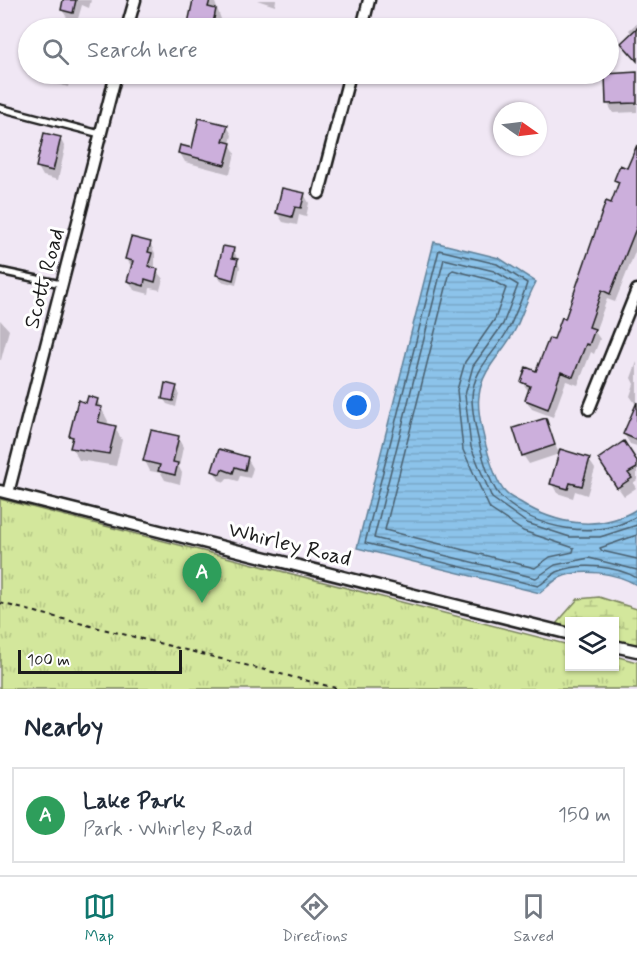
<!DOCTYPE html>
<html lang="en">
<head>
<meta charset="utf-8">
<style>
	:root { --surface:#fff; --page:#f2f2f3; --text:#1f2937; --muted:#747a83; --line:#e0e1e3; --accent:#0f766e }
	body { margin:0; font-family:Mynerve,sans-serif; background:var(--page); color:var(--text) }
	.controls { position:absolute; right:18px; bottom:18px; display:grid; overflow:hidden; border-radius:0px; box-shadow:0 2px 4px #0004 }
	.controls button { width:54px; height:54px; display:grid; place-items:center; padding:0; border:0; border-bottom:2px solid var(--line); background:var(--surface); color:var(--text); font:30px sans-serif }
	.compass { position:absolute; left:493px; top:102px; width:54px; height:54px; border-radius:50%; background:var(--surface); box-shadow:0 2px 4px #0004; rotate:104deg }
	.scale { position:absolute; left:18px; bottom:15px; width:164px; box-sizing:border-box; padding-left:6px; border:3px solid #1c1c1c; border-top:0; font-size:16px; line-height:21px; white-space:nowrap; color:#1c1c1c; -webkit-text-stroke:4px #fff; paint-order:stroke }
	.you { position:absolute; left:357px; top:406px; width:21px; height:21px; margin:-15px; border:4px solid #fff; border-radius:50%; background:#1a73e8; box-shadow:0 0 0 9px #1a73e833 }
	.badge { display:grid; place-items:center; width:39px; height:39px; border-radius:50%; background:var(--accent); color:#fff; font-size:20px; font-weight:700 }
	.pin { position:absolute; translate:-50% -50px; filter:drop-shadow(0 2px 3px #0008) }
	.pin::after { content:''; position:absolute; top:32px; width:21px; height:18px; background:inherit; clip-path:polygon(0 0,100% 0,50% 100%) }
	.list { margin:0; padding:0; list-style:none }
	h2 { display:flex; justify-content:space-between; align-items:center; height:78px; margin:0; padding:0 24px; font-size:26px }
	h2 small { font-size:20px; font-weight:400; color:var(--muted) }
	.list li { display:grid; grid-template-columns:39px 1fr auto; gap:18px; align-items:center; box-sizing:border-box; height:96px; margin:0 12px 12px; padding:0 12px; border:2px solid var(--line); border-radius:0px }
	.list b { display:block; font-size:22px; white-space:nowrap }
	.list p { margin:0; font-size:20px; white-space:nowrap; color:var(--muted) }
	.list em { font-size:20px; font-style:normal; color:var(--muted) }
	.icon { flex:none; width:33px; height:33px; fill:none; stroke:currentColor; stroke-width:2; stroke-linecap:round; stroke-linejoin:round }
	.map { position:relative; flex:none; width:637px; height:689px; overflow:hidden }
	.search { position:absolute; background:var(--surface); box-shadow:0 2px 4px #0004; left:18px; right:18px; top:18px; height:66px; display:flex; align-items:center; gap:15px; box-sizing:border-box; padding:0 21px; border-radius:33px; color:var(--muted); font-size:22px }
	.sheet { height:186px; background:var(--surface) }
	nav { display:flex; justify-content:space-around; align-items:center; box-sizing:border-box; height:84px; border-top:2px solid var(--line); background:var(--surface); font-size:16px; color:var(--muted) }
	nav a { display:grid; justify-items:center; gap:3px }
	nav .on { color:var(--accent) }
	.map>svg:first-child { display:block }
	.grass { fill:url(#grass-tufts); stroke:#78825c; stroke-width:1.5 }
	.wetland { fill:url(#wetland-marsh); stroke:#78825c; stroke-width:1.5 }
	.water { fill:url(#water-rules); stroke:#5f8098; stroke-width:1.5 }
	.shadow { fill:#0003 }
	.lines { fill:none; stroke-linecap:round; stroke-linejoin:round }
	.shore { stroke:#495f6e; stroke-width:1.5 }
	.building { fill:#ccafdc; stroke:#1c1c1c; stroke-width:1.5 }
	.service-casing { stroke:#1c1c1c; stroke-width:10 }
	.minor-casing { stroke:#1c1c1c; stroke-width:15 }
	.path { stroke:#1c1c1c; stroke-width:2; stroke-dasharray:4.5 4.5; stroke-linecap:butt }
	.service { stroke:#fff; stroke-width:5 }
	.minor { stroke:#fff; stroke-width:10 }
	.labels { text-anchor:middle; stroke-width:6; stroke-linejoin:round; paint-order:stroke }
	.street-label { font-size:22px; fill:#1c1c1c; stroke:#fff }
</style>
</head>
<body>
<div class="map">
<svg width="637" height="689" viewBox="0 0 637 689">
	<defs>
		<pattern id="grass-tufts" width="24" height="20" patternUnits="userSpaceOnUse" patternTransform="scale(1.5)"><rect width="24" height="20" fill="#d3e79c"/><path d="M3 7l-1-3M5 7V3M7 7l1-3M15 17l-1-3M17 17v-4M19 17l1-3" fill="none" stroke="#b5c686"/></pattern>
		<pattern id="wetland-marsh" width="20" height="14" patternUnits="userSpaceOnUse" patternTransform="scale(1.5)"><rect width="20" height="14" fill="#d3e79c"/><path d="M1 5h8M5 5V1M11 12h8M15 12V8" fill="none" stroke="#b5c686"/></pattern>
		<pattern id="water-rules" width="6" height="5" patternUnits="userSpaceOnUse" patternTransform="scale(1.5)"><rect width="6" height="5" fill="#8cc3ea"/><path d="M0 2.5h6" fill="none" stroke="#78a7c8"/></pattern>
	</defs>
	<rect width="100%" height="100%" fill="#f0e7f4"/>
	<filter id="ink" filterUnits="userSpaceOnUse"><feTurbulence type="fractalNoise" baseFrequency=".0167" numOctaves="2"/><feDisplacementMap in="SourceGraphic" scale="12" xChannelSelector="R" yChannelSelector="G"/><feConvolveMatrix kernelMatrix="1 2 1 2 8 2 1 2 1" color-interpolation-filters="sRGB"/></filter>
	<g filter="url(#ink)">
		<path class="grass" d="M 0,499 L 569,645 L 570,666 L 614,666 L 615,656 L 637,662 L 637,689 L 0,689 Z"/>
		<path class="wetland" d="M 599,597 L 637,609 L 637,646 L 615,640 L 614,622 L 570,622 L 569,629 L 555,625 L 578,599 Z"/>
		<path class="water" d="M 434,242 L 499,258 L 536,282 C 528,297 523,312 516,328 C 505,352 482,367 479,396 C 476,415 492,478 505,492 C 508,496 516,500 520,502 C 556,525 600,532 637,509 L 637,585 C 616,573 582,567 559,578 C 552,582 546,588 540,593 L 357,548 Z"/>
		<path class="shadow" d="M 65,0 L 91,0 L 89,8 L 82,5 L 77,22 L 68,19 L 62,10 Z
			M 195,0 L 214,0 L 221,19 L 219,28 L 188,28 Z
			M 257,0 L 276,0 L 275,6 Z
			M 637,23 L 637,62 L 623,43 L 632,35 L 629,30 Z
			M 28,35 L 28,62 L 23,53 Z
			M 637,73 L 637,112 L 613,113 L 608,104 L 607,74 Z
			M 39,74 L 71,74 L 68,87 L 43,80 Z
			M 227,126 L 232,135 L 230,144 L 235,153 L 230,174 L 185,162 L 180,153 L 193,150 Z
			M 60,138 L 65,148 L 58,180 L 43,176 L 38,167 Z
			M 637,151 L 637,247 L 615,302 L 607,299 L 595,332 L 600,339 L 594,354 L 591,352 L 578,385 L 566,381 L 553,417 L 532,409 L 526,400 L 529,392 L 522,382 L 537,373 L 566,321 L 619,186 L 615,180 L 628,170 Z
			M 304,194 L 309,203 L 306,217 L 299,215 L 297,225 L 283,222 L 277,213 Z
			M 150,243 L 155,253 L 155,269 L 163,279 L 160,290 L 150,288 L 149,294 L 134,290 L 129,281 L 132,268 L 127,259 Z
			M 234,250 L 240,267 L 236,285 L 221,281 L 217,275 Z
			M 0,320 L 9,330 L 1,360 L 0,360 Z
			M 637,362 L 637,446 L 630,444 L 624,434 L 637,406 L 630,396 L 634,384 L 631,378 Z
			M 176,387 L 179,393 L 176,407 L 167,404 L 163,398 Z
			M 97,400 L 108,421 L 107,425 L 115,428 L 122,440 L 116,466 L 79,460 L 72,448 L 73,441 L 70,436 L 87,405 Z
			M 545,419 L 559,454 L 529,464 L 523,455 Z
			M 178,438 L 183,447 L 179,467 L 182,473 L 180,484 L 165,480 L 161,473 L 150,471 L 145,461 Z
			M 247,458 L 253,468 L 250,478 L 240,476 L 238,481 L 227,478 L 225,482 L 219,480 L 214,471 Z
			M 589,460 L 595,469 L 587,495 L 575,491 L 573,498 L 557,493 L 552,484 Z
			M 637,464 L 637,480 L 633,483 L 636,488 L 624,496 L 605,469 Z"/>
		<g class="lines">
			<path class="shore" d="M 453,270 L 491,280 L 506,288 L 495,319 L 465,362 L 457,390 L 463,450 L 490,509 L 523,531 L 574,548 L 573,552 L 550,557 L 535,568 L 385,530 L 450,272 Z
				M 637,516 C 597,541 535,530 501,497 C 486,482 472,419 472,397 C 473,367 499,350 510,326 C 516,312 523,297 527,283 L 497,264 L 439,250 L 365,543 L 538,586 C 544,583 550,576 557,572 C 580,562 616,566 637,578
				M 637,525 L 600,537 L 570,537 L 527,523 L 492,498 L 471,447 L 465,395 L 473,366 L 503,324 L 518,285 L 494,271 L 444,259 L 374,538 L 536,578 L 555,565 L 589,558 L 637,570
				M 637,535 L 600,548 L 602,551 L 637,559"/>
		</g>
		<path class="building" d="M 63,0 L 76,0 L 73,13 L 61,10 Z
			M 193,0 L 210,0 L 208,7 L 216,9 L 212,28 L 203,26 L 203,28 L 187,28 Z
			M 637,28 L 637,61 L 621,43 Z
			M 637,72 L 637,103 L 606,104 L 605,74 Z
			M 199,118 L 228,125 L 223,141 L 231,143 L 225,165 L 178,153 L 180,145 L 192,148 Z
			M 44,133 L 61,137 L 53,171 L 36,167 Z
			M 637,145 L 637,226 L 610,294 L 602,290 L 589,327 L 595,329 L 589,345 L 586,344 L 573,377 L 561,372 L 548,409 L 525,400 L 530,386 L 521,382 L 526,367 L 536,371 L 549,338 L 554,339 L 562,317 L 565,319 L 606,201 L 611,203 L 619,182 L 614,180 L 620,165 L 627,168 Z
			M 282,188 L 305,193 L 301,208 L 295,207 L 292,217 L 276,213 Z
			M 131,237 L 151,242 L 148,252 L 152,253 L 148,266 L 158,269 L 155,282 L 145,279 L 144,286 L 127,281 L 133,261 L 125,259 Z
			M 223,246 L 234,248 L 232,258 L 238,259 L 233,280 L 216,275 Z
			M 165,383 L 177,386 L 173,401 L 162,399 Z
			M 88,396 L 98,399 L 96,406 L 102,407 L 98,422 L 116,426 L 109,454 L 70,448 L 73,437 L 69,436 L 78,400 L 86,403 Z
			M 637,402 L 637,440 L 623,434 Z
			M 546,418 L 555,445 L 522,456 L 513,428 Z
			M 151,430 L 179,436 L 173,462 L 178,463 L 175,475 L 158,471 L 160,465 L 143,461 Z
			M 624,441 L 637,461 L 637,468 L 628,473 L 632,478 L 617,488 L 598,459 Z
			M 219,449 L 248,457 L 245,470 L 235,467 L 233,473 L 222,469 L 220,474 L 212,471 Z
			M 560,449 L 590,458 L 582,486 L 570,483 L 568,489 L 550,484 Z"/>
		<g class="lines">
			<defs>
				<path id="service" d="M 0,108 L 100,134
					M 0,271 L 61,284"/>
				<path id="minor" d="M 127,28 L 135,0
					M 362,28 L 369,0
					M 319,193 L 350,74
					M 589,409 L 637,290
					M 0,491 L 570,634
					M 8,493 L 116,74
					M 614,646 L 637,651"/>
			</defs>
			<use href="#service" class="service-casing"/>
			<use href="#minor" class="minor-casing"/>
			<path class="path" d="M 0,603 L 340,689"/>
			<use href="#service" class="service"/>
			<use href="#minor" class="minor"/>
		</g>
	</g>
	<g class="labels">
		<g class="street-label">
			<text transform="translate(43 278) rotate(-75)" y="8">Scott Road</text>
			<text transform="translate(290 543) rotate(14)" y="8">Whirley Road</text>
		</g>
	</g>
</svg>
<div class="controls">
<button><svg class="icon" aria-label="layers" viewBox="0 0 24 24"><path d="M12 4l9 5-9 5-9-5zM3 14l9 5 9-5"/></svg></button>
</div>
<svg class="compass" viewBox="-18 -18 36 36"><path d="M0-13l5 13h-10z" fill="#e53935"/><path d="M0 13l5-13h-10z" fill="#747a83"/></svg>
<div class="scale">100 m</div>
<div class="you"></div>
<div class="pin badge" style="left:202px;top:603px;background:#2e9e5b">A</div>
<div class="search"><svg class="icon" aria-label="search" viewBox="0 0 24 24"><circle cx="10" cy="10" r="6"/><path d="M15 15l6 6"/></svg>Search here</div>
</div>
<section class="sheet">
<h2>Nearby<small></small></h2>
<ul class="list">
<li><span class="badge" style="background:#2e9e5b">A</span><div><b>Lake Park</b><p>Park · Whirley Road</p></div><em>150 m</em></li>
</ul>
</section>
<nav>
<a class="on"><svg class="icon" aria-label="map" viewBox="0 0 24 24"><path d="M3 6l6-2 6 2 6-2v14l-6 2-6-2-6 2zM9 4v14M15 6v14"/></svg>Map</a>
<a><svg class="icon" aria-label="directions" viewBox="0 0 24 24"><path d="M12 3l9 9-9 9-9-9zM9 14v-3h6M13 9l2 2-2 2"/></svg>Directions</a>
<a><svg class="icon" aria-label="saved" viewBox="0 0 24 24"><path d="M7 4h10v16l-5-4-5 4z"/></svg>Saved</a>
</nav>
</body>
</html>
